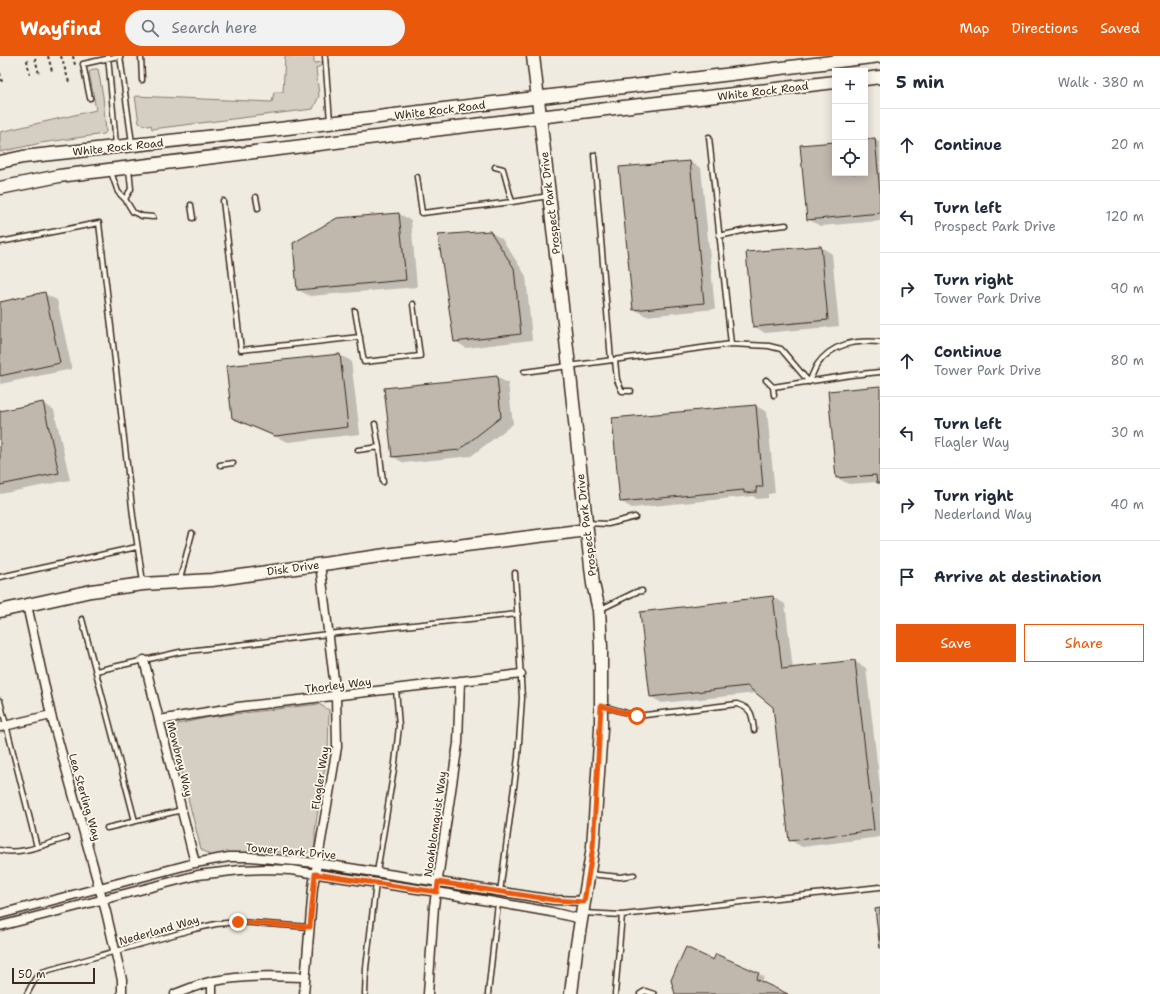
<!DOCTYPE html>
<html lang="en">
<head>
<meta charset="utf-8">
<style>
	:root { --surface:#fff; --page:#f2f2f3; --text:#1f2937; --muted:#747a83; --line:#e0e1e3; --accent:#ea580c }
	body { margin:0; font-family:"Shantell Sans",sans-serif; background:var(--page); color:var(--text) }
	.controls { position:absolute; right:12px; top:12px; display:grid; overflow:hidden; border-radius:0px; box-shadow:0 2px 10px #0003 }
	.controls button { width:36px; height:36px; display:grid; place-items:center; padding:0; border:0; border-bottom:1px solid var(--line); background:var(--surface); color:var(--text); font:20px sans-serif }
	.scale { position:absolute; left:12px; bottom:10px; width:83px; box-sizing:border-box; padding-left:4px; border:2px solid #3b2a1e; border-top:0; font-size:11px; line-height:14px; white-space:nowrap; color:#3b2a1e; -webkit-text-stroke:3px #fbf7ec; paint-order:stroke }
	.stop { position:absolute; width:12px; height:12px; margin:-9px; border:3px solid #ea580c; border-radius:50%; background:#fff }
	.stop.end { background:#ea580c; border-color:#fff; box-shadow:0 1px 4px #0008 }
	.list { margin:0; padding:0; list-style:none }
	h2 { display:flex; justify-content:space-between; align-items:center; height:52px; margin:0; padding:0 16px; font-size:17px }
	h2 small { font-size:13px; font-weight:400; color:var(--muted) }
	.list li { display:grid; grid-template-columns:26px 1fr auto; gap:12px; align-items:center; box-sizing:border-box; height:72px; padding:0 16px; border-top:1px solid var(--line) }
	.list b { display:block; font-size:15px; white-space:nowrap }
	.list p { margin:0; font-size:13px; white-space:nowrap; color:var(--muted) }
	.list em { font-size:13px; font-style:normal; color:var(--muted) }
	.actions { display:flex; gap:8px; padding:12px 16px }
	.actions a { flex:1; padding:9px 0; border:1px solid var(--accent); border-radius:0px; text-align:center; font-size:14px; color:var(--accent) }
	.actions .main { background:var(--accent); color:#fff }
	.icon { flex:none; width:22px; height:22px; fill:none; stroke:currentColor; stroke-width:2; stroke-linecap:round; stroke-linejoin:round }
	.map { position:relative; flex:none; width:880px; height:938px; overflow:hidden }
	header { display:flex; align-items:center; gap:24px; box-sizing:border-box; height:56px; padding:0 20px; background:var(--accent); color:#fff }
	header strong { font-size:19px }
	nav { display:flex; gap:22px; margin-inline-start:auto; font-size:14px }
	.search { width:280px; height:36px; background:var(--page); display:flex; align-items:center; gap:10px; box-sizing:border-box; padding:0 14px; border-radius:22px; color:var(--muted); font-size:15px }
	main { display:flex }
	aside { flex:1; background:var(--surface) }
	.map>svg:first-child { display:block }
	.green { fill:#d5cec3; stroke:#887c70 }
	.shadow { fill:#0003 }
	.building { fill:#c0b8ad; stroke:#3b2a1e }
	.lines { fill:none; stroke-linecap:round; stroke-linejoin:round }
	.lane-casing { stroke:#3b2a1e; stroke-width:7 }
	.street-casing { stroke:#3b2a1e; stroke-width:11 }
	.secondary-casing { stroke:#3b2a1e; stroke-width:15 }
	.path { stroke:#3b2a1e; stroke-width:2; stroke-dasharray:3 3; stroke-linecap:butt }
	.lane { stroke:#fbf7ec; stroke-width:4 }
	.street { stroke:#fbf7ec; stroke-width:8 }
	.secondary { stroke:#fbf7ec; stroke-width:12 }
	.route { stroke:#ea580c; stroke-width:5 }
	.labels { text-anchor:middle; stroke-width:3.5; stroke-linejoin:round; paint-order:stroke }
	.street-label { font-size:11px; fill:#3b2a1e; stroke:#fbf7ec }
</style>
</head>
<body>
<header>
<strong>Wayfind</strong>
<div class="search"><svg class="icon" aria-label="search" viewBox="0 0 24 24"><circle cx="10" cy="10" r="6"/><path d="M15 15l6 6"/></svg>Search here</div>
<nav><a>Map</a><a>Directions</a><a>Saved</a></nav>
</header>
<main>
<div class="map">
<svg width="880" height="938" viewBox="0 0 880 938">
	<rect width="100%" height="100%" fill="#f0ebe0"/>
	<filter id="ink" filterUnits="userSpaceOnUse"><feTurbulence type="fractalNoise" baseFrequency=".025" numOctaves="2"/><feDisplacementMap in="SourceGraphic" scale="8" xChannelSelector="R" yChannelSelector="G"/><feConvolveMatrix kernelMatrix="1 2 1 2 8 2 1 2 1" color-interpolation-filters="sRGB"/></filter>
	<g filter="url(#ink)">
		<path class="green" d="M 285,0 L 314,0 L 314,7 L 323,6 L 323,9 L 316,12 L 319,40 L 313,53 L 152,73 L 151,69 L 148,70 L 139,67 L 135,40 L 272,46 L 274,36 L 283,36 Z
			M 93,13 L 98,13 L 103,40 L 106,76 L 104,78 L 41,87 L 0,96 L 0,76 L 96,54 L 89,16 Z
			M 319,648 L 329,654 L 328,698 L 321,731 L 315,775 L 315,791 L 307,797 L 295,797 L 262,795 L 211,800 L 201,793 L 171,676 L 178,668 L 210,661 Z"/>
		<path class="shadow" d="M 875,83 L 880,87 L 880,165 L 820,170 L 808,163 L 835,87 L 835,117 L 865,117 L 865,84 Z
			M 690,106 L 701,112 L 715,253 L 646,260 L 634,253 Z
			M 399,158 L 411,164 L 417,231 L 310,240 L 298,234 L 337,163 Z
			M 490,176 L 502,183 L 526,220 L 532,284 L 466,292 L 455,285 Z
			M 821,191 L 832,198 L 839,270 L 765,277 L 754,270 Z
			M 45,238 L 57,244 L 72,313 L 0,328 L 0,247 Z
			M 340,299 L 351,305 L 360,378 L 288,386 L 245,368 L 233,361 Z
			M 496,321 L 508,327 L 513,368 L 471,400 L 404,407 L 392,400 Z
			M 880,331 L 880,428 L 878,426 L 849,428 L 837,422 Z
			M 43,347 L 54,354 L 70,424 L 0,438 L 0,356 Z
			M 756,350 L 767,356 L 775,437 L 768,438 L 768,442 L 757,443 L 753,440 L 632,452 L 620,445 Z
			M 773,541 L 785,548 L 793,613 L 854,605 L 866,612 L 880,731 L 880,781 L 802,791 L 790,784 L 774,651 L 757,637 L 662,647 L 651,641 L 641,557 Z
			M 717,900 L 759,918 L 764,921 L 762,927 L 785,938 L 676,938 L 714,905 Z"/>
		<path class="building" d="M 875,82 L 880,137 L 880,157 L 807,164 L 800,89 L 835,86 L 835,117 L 865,117 L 865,83 Z
			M 690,105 L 704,247 L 633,254 L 619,111 Z
			M 399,157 L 406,224 L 297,234 L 293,187 L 337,162 Z
			M 490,175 L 514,212 L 521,278 L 454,286 L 438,179 Z
			M 821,190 L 828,264 L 753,271 L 746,196 Z
			M 45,236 L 60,307 L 0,320 L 0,246 Z
			M 340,298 L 348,371 L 275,380 L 232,362 L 226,310 Z
			M 497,320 L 501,361 L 459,394 L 392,401 L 384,332 Z
			M 880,330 L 880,427 L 877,427 L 876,419 L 836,422 L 828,335 Z
			M 43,346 L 59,417 L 0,429 L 0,355 Z
			M 756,349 L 763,431 L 756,431 L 757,436 L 744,437 L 744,434 L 620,446 L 612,362 Z
			M 773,540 L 782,613 L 855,604 L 874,774 L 789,785 L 773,651 L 747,630 L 650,641 L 640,556 Z
			M 880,852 L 880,893 L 875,853 Z
			M 686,891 L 713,904 L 716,898 L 759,917 L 756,923 L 788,938 L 675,938 L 671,924 Z"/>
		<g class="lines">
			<defs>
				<path id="lane" d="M 108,0 L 116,89
					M 120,0 L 132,87
					M 141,0 L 142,24
					M 325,0 L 330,65
					M 90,42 L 83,8 L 119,0
					M 709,81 L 731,288
					M 594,99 L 611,304
					M 495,111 L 503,113 L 512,146
					M 111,116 L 118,136 L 125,143 L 133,156 L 142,160 L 153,161
					M 417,121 L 422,157 L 512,146 L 548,140
					M 256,141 L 258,152
					M 125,143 L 131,133 L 129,113
					M 223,145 L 241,294 L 360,281
					M 191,149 L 193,162
					M 719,180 L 751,173 L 786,169
					M 0,186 L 99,167 L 133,460 L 143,526
					M 355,255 L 364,306 L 420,300 L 413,248
					M 615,304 L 617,324 L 622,335 L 631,335
					M 524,316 L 731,288 L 769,290 L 781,293 L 809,326
					M 766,324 L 773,331 L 774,339
					M 809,326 C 812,320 814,314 817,309 C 832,287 856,284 880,286
					M 773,331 L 851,319 L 880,316
					M 375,368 L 379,391 L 383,426
					M 358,394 L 379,391
					M 220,409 L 233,407
					M 587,467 L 608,468 L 635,461
					M 0,521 L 137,491
					M 180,523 L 192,477
					M 601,553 L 636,536 L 642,535
					M 82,563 L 135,765
					M 96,615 L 180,596 L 328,578 L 518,558
					M 0,645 L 37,791
					M 603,650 L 637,660 L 737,648 C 753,653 752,659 754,674
					M 107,772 L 182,754
					M 0,794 C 19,800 49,787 67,782
					M 377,816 L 395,707 L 399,670 L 396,633
					M 589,818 L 620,821 L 634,819
					M 500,836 L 518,701 L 522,642 L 515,517
					M 584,857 L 622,859 L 880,831
					M 27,938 L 35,923 L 42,916 L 194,873 L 216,868 L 238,866 L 310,871
					M 365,938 L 366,912 L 376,827
					M 488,938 L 498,847
					M 615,938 L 622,859
					M 640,938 L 645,935 L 654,938"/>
				<path id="street" d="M 27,549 L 51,659 L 106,856 L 122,924 L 122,938
					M 144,604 L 195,807
					M 159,664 L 238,651 L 521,618
					M 0,671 L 51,659
					M 0,858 L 195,807 L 229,801 L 250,801 L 317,807 L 554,844 L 584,845
					M 0,870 L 198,819 L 240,814 L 267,813 L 291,814 L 437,836 L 551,856 L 581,863
					M 175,938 C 188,933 200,928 214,925 C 244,919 274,920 305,921
					M 212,938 L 212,926
					M 304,938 L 313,831 L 337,691 L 336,640 L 320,508
					M 428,938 L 434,850 L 458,687 L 460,625"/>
				<path id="secondary" d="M 533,0 L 569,310 L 585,457 L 593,528 L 599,554 L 601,591 L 601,673 L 593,791 L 576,895 L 571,938
					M 865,23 L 880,21
					M 0,106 L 23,101 L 271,74 L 880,0
					M 0,132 L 59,120 L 539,61 L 835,26
					M 0,555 L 91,535 L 143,528 L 212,524 L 393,498 L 587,474"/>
			</defs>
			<use href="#lane" class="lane-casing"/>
			<use href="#street" class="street-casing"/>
			<use href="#secondary" class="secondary-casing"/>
			<path class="path" d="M 48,0 L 52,15
				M 61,0 L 69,26
				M 73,0 L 75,9
				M 35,2 L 39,18
				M 27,4 L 30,20
				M 0,17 L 2,26"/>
			<use href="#lane" class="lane"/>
			<use href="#street" class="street"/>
			<use href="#secondary" class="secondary"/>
		</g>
	</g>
	<g class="lines" filter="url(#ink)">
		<path class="route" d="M 238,866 L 310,871 L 315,818 L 437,836 L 438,826 L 554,844 L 584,846 L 593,791 L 601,650 L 637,660"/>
	</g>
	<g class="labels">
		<g class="street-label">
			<text transform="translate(763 35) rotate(-7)" y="4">White Rock Road</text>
			<text transform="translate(440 54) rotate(-7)" y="4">White Rock Road</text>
			<text transform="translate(118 91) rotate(-6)" y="4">White Rock Road</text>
			<text transform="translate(550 147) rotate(-97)" y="4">Prospect Park Drive</text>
			<text transform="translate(586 469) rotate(-97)" y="4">Prospect Park Drive</text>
			<text transform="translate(293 512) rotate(-8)" y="4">Disk Drive</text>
			<text transform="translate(338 629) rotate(-7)" y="4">Thorley Way</text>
			<text transform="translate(180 703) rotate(76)" y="4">Mowbray Way</text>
			<text transform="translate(320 722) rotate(-81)" y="4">Flagler Way</text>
			<text transform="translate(85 741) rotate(74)" y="4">Lea Sterling Way</text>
			<text transform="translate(435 768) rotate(-82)" y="4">Noahblomquist Way</text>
			<text transform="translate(291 795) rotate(5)" y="4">Tower Park Drive</text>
			<text transform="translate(159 874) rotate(-16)" y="4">Nederland Way</text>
		</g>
	</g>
</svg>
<div class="controls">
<button>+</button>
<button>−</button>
<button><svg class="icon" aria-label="locate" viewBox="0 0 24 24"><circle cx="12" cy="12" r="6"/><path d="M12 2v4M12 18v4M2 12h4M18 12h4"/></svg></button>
</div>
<div class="scale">50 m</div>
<div class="stop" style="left:637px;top:660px"></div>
<div class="stop end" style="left:238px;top:866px"></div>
</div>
<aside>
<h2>5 min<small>Walk · 380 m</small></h2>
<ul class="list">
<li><svg class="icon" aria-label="ahead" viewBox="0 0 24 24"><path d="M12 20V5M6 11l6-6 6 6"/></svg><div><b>Continue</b></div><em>20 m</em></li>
<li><svg class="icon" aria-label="left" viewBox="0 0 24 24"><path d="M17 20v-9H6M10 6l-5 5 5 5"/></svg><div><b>Turn left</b><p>Prospect Park Drive</p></div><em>120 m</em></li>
<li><svg class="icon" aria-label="right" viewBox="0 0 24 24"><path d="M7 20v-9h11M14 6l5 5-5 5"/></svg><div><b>Turn right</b><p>Tower Park Drive</p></div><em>90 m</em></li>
<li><svg class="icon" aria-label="ahead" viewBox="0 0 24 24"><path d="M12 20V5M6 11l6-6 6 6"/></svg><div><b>Continue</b><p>Tower Park Drive</p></div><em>80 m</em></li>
<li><svg class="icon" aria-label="left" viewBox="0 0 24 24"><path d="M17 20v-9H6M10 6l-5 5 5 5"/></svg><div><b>Turn left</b><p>Flagler Way</p></div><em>30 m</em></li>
<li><svg class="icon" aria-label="right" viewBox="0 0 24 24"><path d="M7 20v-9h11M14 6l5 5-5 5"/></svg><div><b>Turn right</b><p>Nederland Way</p></div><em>40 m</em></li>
<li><svg class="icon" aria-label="arrive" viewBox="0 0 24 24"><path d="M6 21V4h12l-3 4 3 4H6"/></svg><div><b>Arrive at destination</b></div></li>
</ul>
<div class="actions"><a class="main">Save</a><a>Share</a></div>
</aside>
</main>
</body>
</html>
